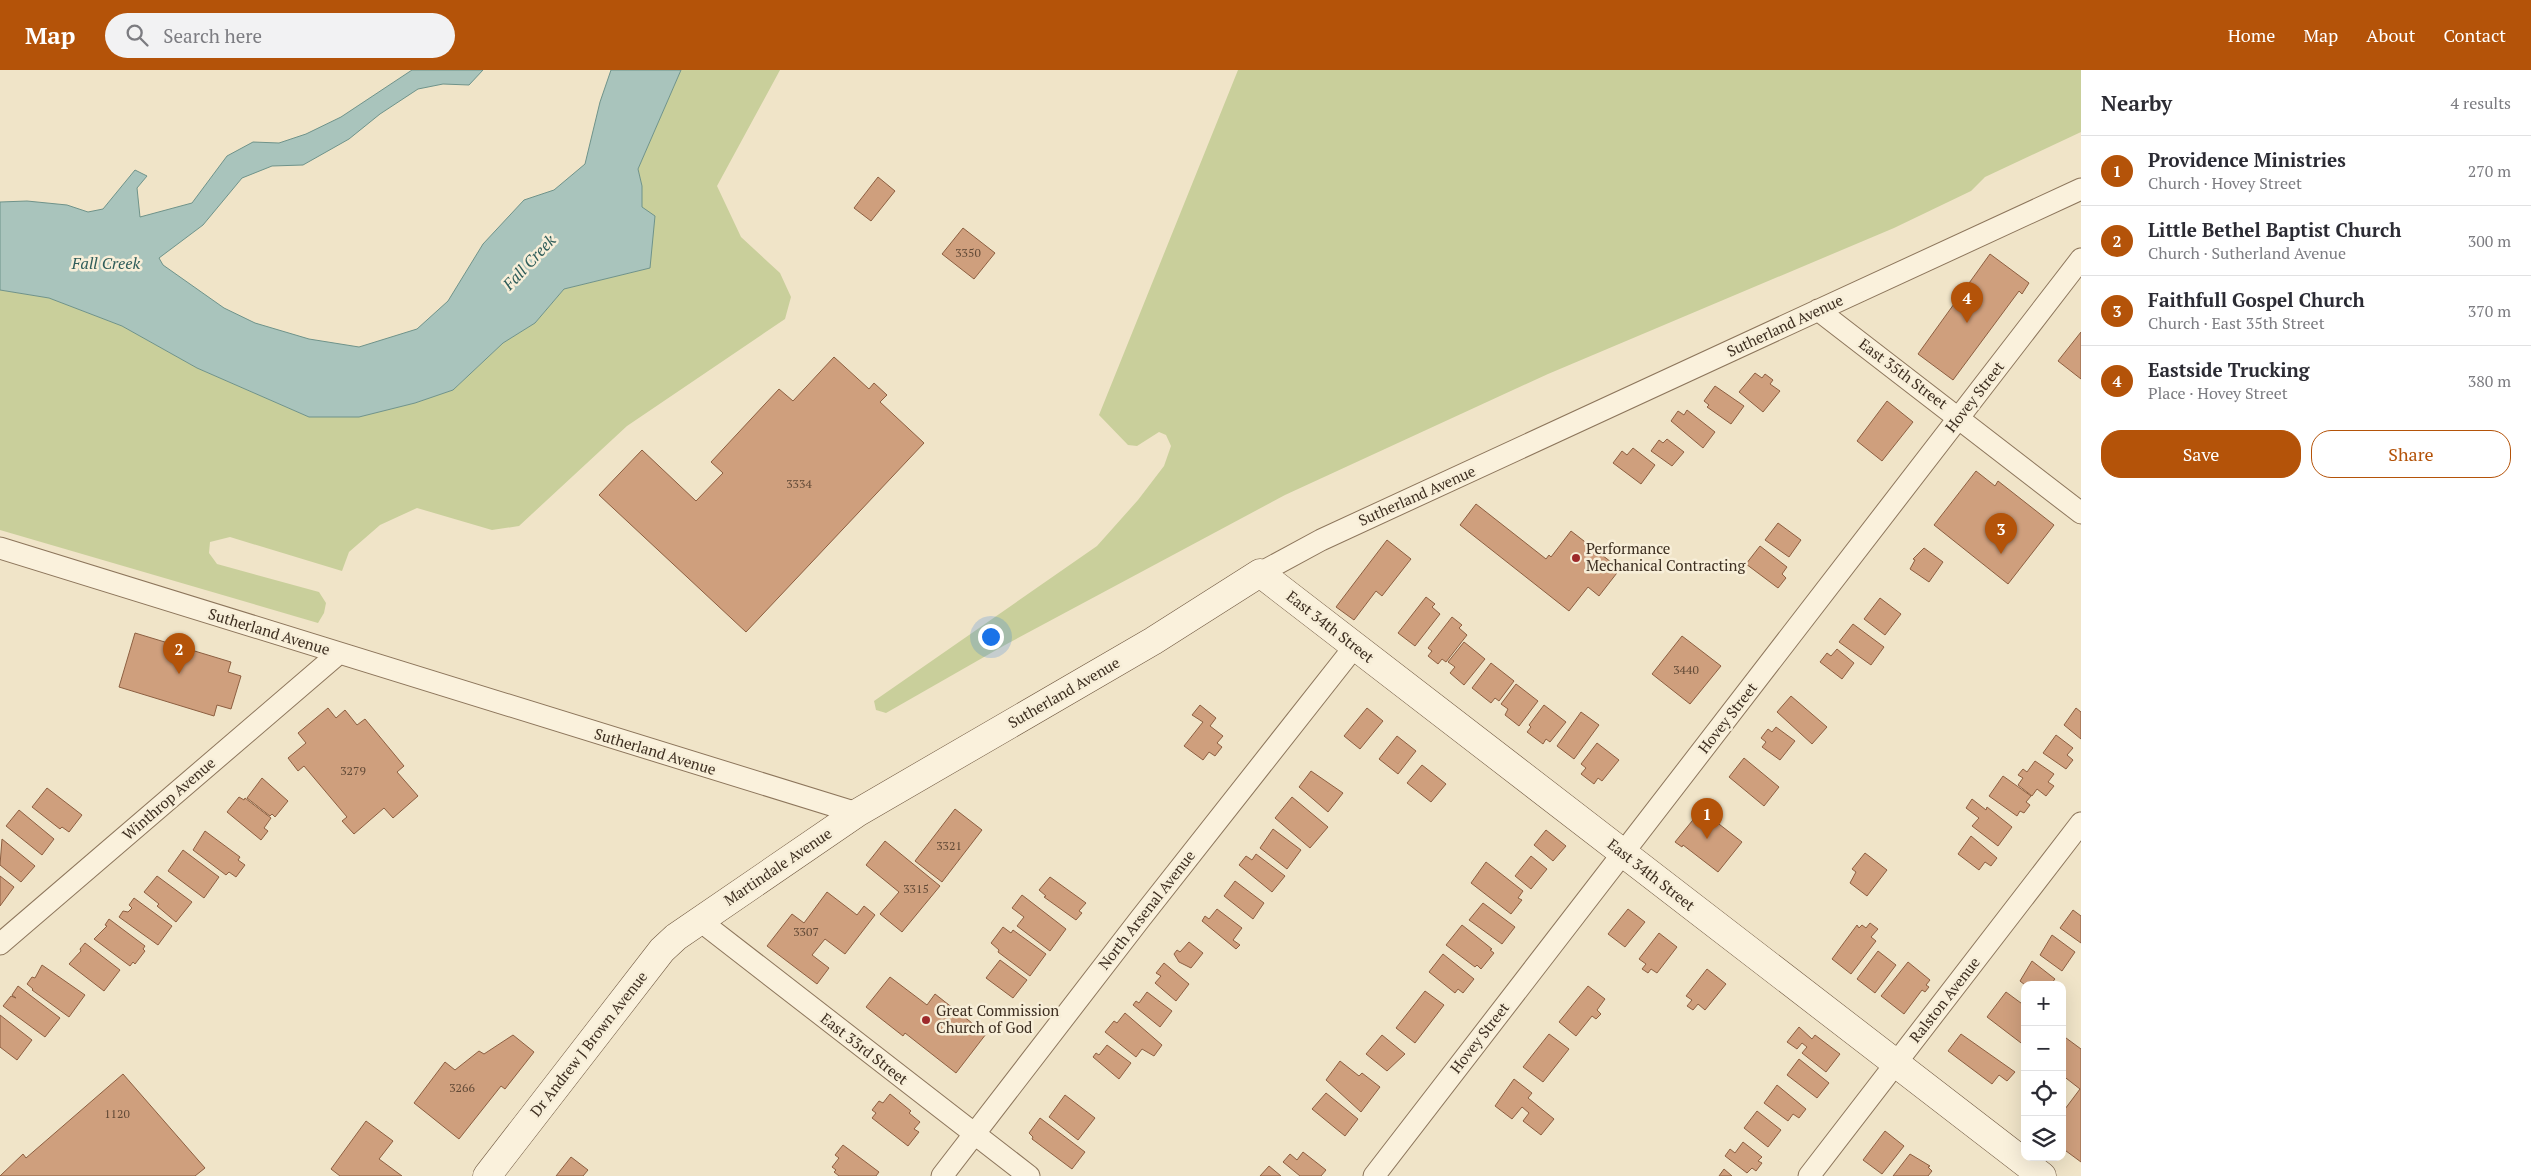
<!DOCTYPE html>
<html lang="en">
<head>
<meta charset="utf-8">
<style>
	:root { --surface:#fff; --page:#f2f2f3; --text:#2b2b33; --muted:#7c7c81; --line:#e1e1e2; --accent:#b45309 }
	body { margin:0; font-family:"PT Serif",serif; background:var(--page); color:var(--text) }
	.controls { position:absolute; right:15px; bottom:15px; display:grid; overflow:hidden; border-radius:10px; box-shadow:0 5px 20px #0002 }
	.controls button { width:45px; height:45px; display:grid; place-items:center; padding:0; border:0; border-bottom:1px solid var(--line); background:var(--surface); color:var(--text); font:25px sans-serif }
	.you { position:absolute; left:990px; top:566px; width:18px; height:18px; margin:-12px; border:4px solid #fff; border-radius:50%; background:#1a73e8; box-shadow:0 0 0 8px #1a73e833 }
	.badge { display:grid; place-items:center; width:32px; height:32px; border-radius:50%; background:var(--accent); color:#fff; font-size:16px; font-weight:700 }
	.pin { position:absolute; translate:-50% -41px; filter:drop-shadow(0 1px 2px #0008) }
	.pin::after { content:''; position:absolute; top:26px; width:18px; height:15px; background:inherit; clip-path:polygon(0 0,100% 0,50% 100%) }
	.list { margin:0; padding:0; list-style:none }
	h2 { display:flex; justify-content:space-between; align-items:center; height:65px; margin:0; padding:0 20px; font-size:21px }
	h2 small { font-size:16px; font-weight:400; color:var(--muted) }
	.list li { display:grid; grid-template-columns:32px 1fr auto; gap:15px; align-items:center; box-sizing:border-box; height:70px; padding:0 20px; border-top:1px solid var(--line) }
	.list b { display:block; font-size:19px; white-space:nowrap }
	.list p { margin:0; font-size:16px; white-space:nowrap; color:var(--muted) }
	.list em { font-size:16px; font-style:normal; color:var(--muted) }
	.actions { display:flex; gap:10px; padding:15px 20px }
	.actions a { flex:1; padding:11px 0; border:1px solid var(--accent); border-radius:20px; text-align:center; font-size:18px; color:var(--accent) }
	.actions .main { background:var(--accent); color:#fff }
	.icon { flex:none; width:28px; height:28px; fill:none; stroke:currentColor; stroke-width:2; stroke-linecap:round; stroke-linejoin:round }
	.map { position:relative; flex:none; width:2081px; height:1106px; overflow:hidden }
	header { display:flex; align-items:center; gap:30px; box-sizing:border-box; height:70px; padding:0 25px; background:var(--accent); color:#fff }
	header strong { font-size:24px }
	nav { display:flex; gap:28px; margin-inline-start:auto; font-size:18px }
	.search { width:350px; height:45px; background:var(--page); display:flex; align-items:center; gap:12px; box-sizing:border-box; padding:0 18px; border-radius:28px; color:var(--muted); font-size:19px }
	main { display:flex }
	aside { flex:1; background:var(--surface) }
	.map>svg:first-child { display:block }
	.green { fill:#c9cf9b }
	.water { fill:#a9c4bc; stroke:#6f938a }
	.building { fill:#cf9f7d; stroke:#8d5f41 }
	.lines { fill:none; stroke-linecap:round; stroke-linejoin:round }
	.street-casing { stroke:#8d765c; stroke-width:23 }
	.secondary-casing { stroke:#6f573f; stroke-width:29 }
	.street { stroke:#faf1dc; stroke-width:21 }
	.secondary { stroke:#faf1dc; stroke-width:28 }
	.poi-dot { fill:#9e2a2b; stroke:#f7eed8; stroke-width:2 }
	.labels { text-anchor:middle; stroke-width:5; stroke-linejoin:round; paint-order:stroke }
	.number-label { font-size:12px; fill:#624a37 }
	.street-label { font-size:15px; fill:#3d2e20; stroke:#f7eed8 }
	.poi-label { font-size:15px; fill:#3d2e20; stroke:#f7eed8; text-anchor:start }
	.water-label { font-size:16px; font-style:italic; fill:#2f5d5a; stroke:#f7eed8 }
</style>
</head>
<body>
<header>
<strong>Map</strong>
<div class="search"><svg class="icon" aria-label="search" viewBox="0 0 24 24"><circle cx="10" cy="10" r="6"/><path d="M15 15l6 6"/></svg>Search here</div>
<nav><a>Home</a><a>Map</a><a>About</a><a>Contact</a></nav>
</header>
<main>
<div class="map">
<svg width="2081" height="1106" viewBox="0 0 2081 1106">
	<rect width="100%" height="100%" fill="#f0e4c8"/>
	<path class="green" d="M 681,0 L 780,0 L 717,116 L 741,167 L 780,203 L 791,227 L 785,249 L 627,356 L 519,456 L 492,460 L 417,438 L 380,455 L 349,482 L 342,501 L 230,467 L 210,472 L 209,483 L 217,494 L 319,522 L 326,533 L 324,543 L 318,553 L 0,460 L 0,220 L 49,228 L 122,256 L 197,298 L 309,347 L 359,347 L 415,333 L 453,320 L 503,273 L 535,253 L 564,219 L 650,198 L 642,137 L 642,116 L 638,99 Z
		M 1238,0 L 2081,0 L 2081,62 L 1985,107 L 1971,121 L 1894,158 L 1548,304 L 1285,425 L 1005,575 L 886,643 L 876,640 L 874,631 L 1097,476 L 1138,430 L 1164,396 L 1171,376 L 1166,365 L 1159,362 L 1137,376 L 1128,375 L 1099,345 Z"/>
	<path class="water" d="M 412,0 L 483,0 L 469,15 L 443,14 L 418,19 L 380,44 L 349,69 L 303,95 L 272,96 L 242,108 L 203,155 L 159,188 L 163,195 L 224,238 L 255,253 L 309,269 L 359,277 L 417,259 L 448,231 L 483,174 L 524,130 L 554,120 L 585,94 L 600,32 L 611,0 L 681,0 L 638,99 L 642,116 L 642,137 L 655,146 L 650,198 L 564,219 L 535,253 L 503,273 L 453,320 L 415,333 L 359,347 L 309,347 L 197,298 L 122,256 L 49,228 L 0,220 L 0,132 L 27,131 L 67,135 L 88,142 L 103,139 L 135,100 L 147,106 L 137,118 L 140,147 L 192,133 L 227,86 L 253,72 L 279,73 L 306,64 L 341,47 Z"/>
	<path class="building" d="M 878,107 L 895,121 L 871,151 L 854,138 Z
		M 963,158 L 995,183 L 974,209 L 942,184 Z
		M 1990,184 L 2029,213 L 2022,224 L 2019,221 L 1953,310 L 1918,284 Z
		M 2081,262 L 2081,309 L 2058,291 Z
		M 834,287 L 869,319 L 874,313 L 887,325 L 880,332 L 924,373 L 746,562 L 599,425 L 642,380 L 696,431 L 723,403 L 711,392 L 779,319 L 793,331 Z
		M 1755,303 L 1762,308 L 1765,304 L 1773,310 L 1770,314 L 1780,321 L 1763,342 L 1739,322 Z
		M 1715,316 L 1744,336 L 1731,354 L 1707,337 L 1709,335 L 1704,331 Z
		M 1887,331 L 1913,352 L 1882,391 L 1857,371 Z
		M 1687,340 L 1715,362 L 1703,378 L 1671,351 L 1678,341 L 1684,345 Z
		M 1667,369 L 1684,382 L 1672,396 L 1651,381 L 1659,370 L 1663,373 Z
		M 1633,378 L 1655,395 L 1641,414 L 1613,393 L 1622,381 L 1627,385 Z
		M 1976,401 L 1995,416 L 1998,411 L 2054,455 L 2008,514 L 1934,455 Z
		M 1476,434 L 1546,489 L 1549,485 L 1551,487 L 1571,461 L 1620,499 L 1599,526 L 1588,517 L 1569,541 L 1460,455 Z
		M 1778,453 L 1801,470 L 1789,487 L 1765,470 Z
		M 1387,470 L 1411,489 L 1382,526 L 1376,521 L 1354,550 L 1336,537 Z
		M 1760,476 L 1787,497 L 1782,504 L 1786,508 L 1778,518 L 1746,494 Z
		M 1924,478 L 1943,492 L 1929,512 L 1910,499 L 1915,490 L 1913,489 Z
		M 1426,527 L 1435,534 L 1432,537 L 1440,544 L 1415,576 L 1398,563 Z
		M 1880,528 L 1901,544 L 1885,565 L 1864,549 Z
		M 1452,547 L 1462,555 L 1459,558 L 1467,565 L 1446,592 L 1442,589 L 1438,594 L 1428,586 L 1432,581 L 1428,578 Z
		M 1853,554 L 1884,577 L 1871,595 L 1839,572 Z
		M 135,563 L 231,592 L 228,602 L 241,606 L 231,639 L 217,635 L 214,646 L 119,617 Z
		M 1682,566 L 1721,596 L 1690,634 L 1652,604 Z
		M 1464,572 L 1485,589 L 1464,615 L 1450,603 L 1455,597 L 1448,592 Z
		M 1837,579 L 1854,593 L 1842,609 L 1820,592 L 1827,583 L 1831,586 Z
		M 1491,593 L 1514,611 L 1499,631 L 1495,628 L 1491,633 L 1472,618 Z
		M 1516,614 L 1538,631 L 1519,656 L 1505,645 L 1508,639 L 1501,634 Z
		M 1791,626 L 1827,657 L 1812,674 L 1777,642 Z
		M 1200,635 L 1216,648 L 1210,656 L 1223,666 L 1217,673 L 1222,677 L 1215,686 L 1209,682 L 1203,690 L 1184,676 L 1203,652 L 1192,645 Z
		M 1544,635 L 1566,652 L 1550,672 L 1546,669 L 1543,674 L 1527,662 L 1531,657 L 1529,655 Z
		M 328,638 L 336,648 L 345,640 L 357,655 L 365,649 L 404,696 L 397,702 L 418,726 L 393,748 L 384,738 L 354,764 L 342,751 L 347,747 L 304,696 L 298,701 L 288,688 L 306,673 L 298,663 Z
		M 1367,638 L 1383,651 L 1360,679 L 1344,666 Z
		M 2076,638 L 2081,642 L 2081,669 L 2064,655 Z
		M 1581,642 L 1599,655 L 1574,689 L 1557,676 Z
		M 1776,657 L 1795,671 L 1780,690 L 1762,677 L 1766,672 L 1761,668 L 1768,659 L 1772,662 Z
		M 2056,665 L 2073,678 L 2067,685 L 2073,690 L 2066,699 L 2043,683 Z
		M 1397,666 L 1416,681 L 1398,704 L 1379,689 Z
		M 1597,673 L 1619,690 L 1602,711 L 1598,708 L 1594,714 L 1581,704 L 1586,698 L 1581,694 Z
		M 1744,688 L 1779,717 L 1764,736 L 1729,707 Z
		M 2035,691 L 2054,704 L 2048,712 L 2054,716 L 2046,726 L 2037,719 L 2032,726 L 2018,715 L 2023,708 L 2018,705 L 2023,699 L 2027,702 Z
		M 1422,695 L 1446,714 L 1431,732 L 1407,713 Z
		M 1311,701 L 1343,723 L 1328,742 L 1299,717 Z
		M 2003,706 L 2031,726 L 2026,732 L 2030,735 L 2024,743 L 2020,741 L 2017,746 L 1989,726 Z
		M 262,708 L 288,731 L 275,747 L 272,744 L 270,746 L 247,728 Z
		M 47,718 L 82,745 L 69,762 L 62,757 L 60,759 L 32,737 Z
		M 239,727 L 244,730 L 245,728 L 271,748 L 264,758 L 268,761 L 261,770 L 227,742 Z
		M 1292,727 L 1328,757 L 1310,778 L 1275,748 Z
		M 1972,729 L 1986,740 L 1987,737 L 2012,757 L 1998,776 L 1972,756 L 1979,748 L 1966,738 Z
		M 955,739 L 982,760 L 942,812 L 915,791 Z
		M 19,740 L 54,769 L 42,785 L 6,756 Z
		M 1701,740 L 1742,772 L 1718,802 L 1683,775 L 1682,777 L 1675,772 Z
		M 1273,759 L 1301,780 L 1287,799 L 1260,778 Z
		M 1546,760 L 1566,776 L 1553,791 L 1534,775 Z
		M 205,761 L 240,787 L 238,790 L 245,795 L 236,807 L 229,802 L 226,805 L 193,780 Z
		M 1971,766 L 1997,788 L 1991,796 L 1985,792 L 1979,800 L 1958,784 Z
		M 2,769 L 35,796 L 21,812 L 0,795 Z
		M 885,771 L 940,816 L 902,862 L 880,844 L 899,822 L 866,795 Z
		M 183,780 L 219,807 L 204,828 L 168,801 Z
		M 1865,783 L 1887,800 L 1867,826 L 1850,813 L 1856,802 L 1852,799 Z
		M 1256,784 L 1285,806 L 1272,822 L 1239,795 L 1246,786 L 1252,790 Z
		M 1531,786 L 1547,799 L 1531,819 L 1515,806 Z
		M 1486,792 L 1523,821 L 1518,828 L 1522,830 L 1511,844 L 1471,813 Z
		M 0,806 L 14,817 L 0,836 Z
		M 157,806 L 192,832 L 176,852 L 157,836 L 159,834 L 144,822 Z
		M 1050,807 L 1086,833 L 1079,841 L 1082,843 L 1076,850 L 1044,827 L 1046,826 L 1039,820 Z
		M 1235,811 L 1264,833 L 1253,849 L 1224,826 Z
		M 827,822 L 857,845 L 864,836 L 875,845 L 845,884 L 825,869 L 812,885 L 829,898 L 817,914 L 767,876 L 792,844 L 804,853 Z
		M 1022,825 L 1066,859 L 1050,881 L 1017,856 L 1024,847 L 1012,838 Z
		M 134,828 L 172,856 L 158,875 L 119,847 L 123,841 L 128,842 L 132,838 L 129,835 Z
		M 1483,833 L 1515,857 L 1502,874 L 1469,850 Z
		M 1217,839 L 1242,858 L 1233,870 L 1240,875 L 1236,879 L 1202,851 L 1205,846 L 1209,849 Z
		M 1628,839 L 1645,852 L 1625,877 L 1608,864 Z
		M 2073,840 L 2081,846 L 2081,873 L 2060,858 Z
		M 109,849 L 145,876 L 143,879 L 145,881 L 135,894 L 133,892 L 130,896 L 94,869 L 107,856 L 105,855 Z
		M 1870,853 L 1878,859 L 1871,867 L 1876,871 L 1851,904 L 1832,889 L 1857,855 L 1859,858 L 1862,855 L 1866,858 Z
		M 1462,855 L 1492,879 L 1490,880 L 1494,883 L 1481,899 L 1477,895 L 1475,897 L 1446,875 Z
		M 1003,857 L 1011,863 L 1013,860 L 1046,884 L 1030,906 L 998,882 L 999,880 L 991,873 Z
		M 1659,863 L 1677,877 L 1657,903 L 1651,899 L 1648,903 L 1642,899 L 1646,894 L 1639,889 Z
		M 2052,865 L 2075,882 L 2062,901 L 2040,885 Z
		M 1189,872 L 1203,883 L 1191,898 L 1179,892 L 1174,884 L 1177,880 L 1180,882 Z
		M 85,873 L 120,900 L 104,921 L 69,894 L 81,881 L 80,879 Z
		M 1878,881 L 1896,895 L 1875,923 L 1857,909 Z
		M 1443,884 L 1474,909 L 1463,923 L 1458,919 L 1455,923 L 1429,902 Z
		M 1000,890 L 1027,910 L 1013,928 L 986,908 Z
		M 2032,891 L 2055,909 L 2050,915 L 2025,915 L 2020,911 Z
		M 1908,892 L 1930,910 L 1926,915 L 1929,917 L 1925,922 L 1922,920 L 1904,944 L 1881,926 Z
		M 1164,893 L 1189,914 L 1176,931 L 1155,913 L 1161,906 L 1156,903 Z
		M 42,895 L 85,925 L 69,947 L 32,920 L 33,919 L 27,914 L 32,907 L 35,908 Z
		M 1707,899 L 1726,914 L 1705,940 L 1698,934 L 1693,940 L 1687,936 L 1692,930 L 1686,926 Z
		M 890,907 L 927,935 L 935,924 L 986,964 L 956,1003 L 905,963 L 903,966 L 866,937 Z
		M 18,916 L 60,948 L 45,967 L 3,936 L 11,926 L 16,928 L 12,925 Z
		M 1588,916 L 1605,929 L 1597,940 L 1601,944 L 1596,949 L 1592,946 L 1576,966 L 1559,952 Z
		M 1425,921 L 1444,935 L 1415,973 L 1396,958 Z
		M 1147,922 L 1172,941 L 1160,957 L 1133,935 L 1136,931 L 1139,933 Z
		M 2006,922 L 2025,936 L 2025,976 L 1987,947 Z
		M 1125,943 L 1162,975 L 1154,986 L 1142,979 L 1136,987 L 1105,962 L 1114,951 L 1117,953 Z
		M 0,945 L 32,970 L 17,990 L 0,977 Z
		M 1799,957 L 1812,969 L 1815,965 L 1840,984 L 1826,1002 L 1802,983 L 1807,977 L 1802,973 L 1797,979 L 1787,972 Z
		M 1549,964 L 1569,979 L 1543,1012 L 1523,997 Z
		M 1961,964 L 2015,1002 L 2007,1011 L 1999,1005 L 1992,1014 L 1948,981 Z
		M 513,965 L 534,982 L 505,1019 L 501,1016 L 459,1069 L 414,1033 L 445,992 L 455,1000 L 479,981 L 484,984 Z
		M 1382,965 L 1405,984 L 1387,1001 L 1366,984 Z
		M 2062,965 L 2081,979 L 2081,1092 L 2062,1078 L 2062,1043 L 2080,1019 L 2062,1005 Z
		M 1107,975 L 1131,993 L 1119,1009 L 1093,987 L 1096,983 L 1099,985 Z
		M 1799,989 L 1829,1013 L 1817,1028 L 1787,1005 Z
		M 1340,991 L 1359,1006 L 1362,1003 L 1380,1017 L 1361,1042 L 1326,1010 Z
		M 123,1004 L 205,1098 L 195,1106 L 0,1106 L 23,1084 L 26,1088 Z
		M 1514,1009 L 1532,1023 L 1528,1028 L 1554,1049 L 1541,1065 L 1523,1051 L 1529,1043 L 1522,1037 L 1512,1049 L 1495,1036 Z
		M 1777,1015 L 1806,1039 L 1799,1048 L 1793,1044 L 1788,1051 L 1764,1033 Z
		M 1326,1023 L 1358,1049 L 1345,1066 L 1312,1039 Z
		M 890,1024 L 911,1041 L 909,1043 L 920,1052 L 914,1059 L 919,1062 L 908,1076 L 872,1048 L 876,1043 L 872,1040 L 879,1031 L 883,1033 Z
		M 1065,1025 L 1095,1048 L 1078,1070 L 1049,1047 Z
		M 1757,1041 L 1781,1060 L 1768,1077 L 1744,1058 Z
		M 1040,1048 L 1085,1082 L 1072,1099 L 1032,1069 L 1033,1067 L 1029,1063 Z
		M 366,1051 L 393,1071 L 379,1089 L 402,1106 L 340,1106 L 331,1099 Z
		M 1885,1061 L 1904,1076 L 1882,1104 L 1863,1090 Z
		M 1743,1072 L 1762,1087 L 1758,1091 L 1762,1093 L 1756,1101 L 1752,1098 L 1747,1103 L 1725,1086 L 1730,1079 L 1735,1083 Z
		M 843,1075 L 879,1102 L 876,1106 L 839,1106 L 834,1102 L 836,1100 L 832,1097 L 839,1088 L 835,1085 Z
		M 1303,1082 L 1326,1100 L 1321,1106 L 1300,1106 L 1283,1092 L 1290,1084 L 1297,1090 Z
		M 1910,1084 L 1930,1096 L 1928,1097 L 1932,1101 L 1928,1106 L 1893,1106 Z
		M 571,1087 L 588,1100 L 583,1106 L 556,1106 Z
		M 1269,1096 L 1281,1106 L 1260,1106 Z
		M 1724,1099 L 1732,1106 L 1719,1106 Z"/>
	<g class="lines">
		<defs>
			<path id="street" d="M 1818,240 L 2081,443
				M 0,478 L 857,743
				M 1260,503 L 1321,470 L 2081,119
				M 699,850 L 1029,1106
				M 0,874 L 338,584
				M 942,1106 L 1140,849 L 1355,576
				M 1374,1106 L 2081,189
				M 1809,1106 L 2081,753"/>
			<path id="secondary" d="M 487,1106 L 662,880 L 676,867 L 857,743 L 1153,571 L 1260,503 L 2042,1106"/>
		</defs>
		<use href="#street" class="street-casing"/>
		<use href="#secondary" class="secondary-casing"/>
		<use href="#street" class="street"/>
		<use href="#secondary" class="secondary"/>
	</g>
	<g class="poi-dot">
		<circle cx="1576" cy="488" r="5"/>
		<circle cx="926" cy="950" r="5"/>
	</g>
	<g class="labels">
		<g class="number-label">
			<text x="968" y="187">3350</text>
			<text x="799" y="418">3334</text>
			<text x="1686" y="604">3440</text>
			<text x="353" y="705">3279</text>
			<text x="949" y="780">3321</text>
			<text x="916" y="823">3315</text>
			<text x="806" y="866">3307</text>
			<text x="462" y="1022">3266</text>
			<text x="117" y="1048">1120</text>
		</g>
		<g class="street-label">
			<text transform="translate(1785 256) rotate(-25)" y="5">Sutherland Avenue</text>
			<text transform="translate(1903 304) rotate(37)" y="5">East 35th Street</text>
			<text transform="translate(1975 327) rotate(-52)" y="5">Hovey Street</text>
			<text transform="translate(1417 426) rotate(-24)" y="5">Sutherland Avenue</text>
			<text transform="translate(1330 557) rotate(38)" y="5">East 34th Street</text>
			<text transform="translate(269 562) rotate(17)" y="5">Sutherland Avenue</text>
			<text transform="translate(1064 623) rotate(-30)" y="5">Sutherland Avenue</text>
			<text transform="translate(1728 648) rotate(-52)" y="5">Hovey Street</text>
			<text transform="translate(655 682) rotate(17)" y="5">Sutherland Avenue</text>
			<text transform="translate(169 729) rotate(-41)" y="5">Winthrop Avenue</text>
			<text transform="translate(778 797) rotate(-34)" y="5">Martindale Avenue</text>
			<text transform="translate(1651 805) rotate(38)" y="5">East 34th Street</text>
			<text transform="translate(1147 840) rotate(-52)" y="5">North Arsenal Avenue</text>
			<text transform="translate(1945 930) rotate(-52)" y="5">Ralston Avenue</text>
			<text transform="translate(1480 968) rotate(-52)" y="5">Hovey Street</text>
			<text transform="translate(589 974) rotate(-52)" y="5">Dr Andrew J Brown Avenue</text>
			<text transform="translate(864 979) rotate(38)" y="5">East 33rd Street</text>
		</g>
		<g class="poi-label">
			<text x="1586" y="484">Performance<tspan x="1586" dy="17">Mechanical Contracting</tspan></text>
			<text x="936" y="946">Great Commission<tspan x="936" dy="17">Church of God</tspan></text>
		</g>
		<g class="water-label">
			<text transform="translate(529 192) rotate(-47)" y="6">Fall Creek</text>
			<text x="106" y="199">Fall Creek</text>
		</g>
	</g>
</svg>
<div class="controls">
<button>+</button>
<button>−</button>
<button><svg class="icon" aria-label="locate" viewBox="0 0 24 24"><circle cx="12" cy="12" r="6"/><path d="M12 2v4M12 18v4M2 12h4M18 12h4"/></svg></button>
<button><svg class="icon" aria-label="layers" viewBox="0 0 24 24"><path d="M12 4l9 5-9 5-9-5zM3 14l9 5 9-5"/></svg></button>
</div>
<div class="you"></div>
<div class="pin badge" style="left:1707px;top:769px">1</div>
<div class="pin badge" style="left:179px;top:604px">2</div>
<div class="pin badge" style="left:2001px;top:484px">3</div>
<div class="pin badge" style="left:1967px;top:253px">4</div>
</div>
<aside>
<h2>Nearby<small>4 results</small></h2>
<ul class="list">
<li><span class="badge">1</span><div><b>Providence Ministries</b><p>Church · Hovey Street</p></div><em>270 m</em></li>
<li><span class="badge">2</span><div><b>Little Bethel Baptist Church</b><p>Church · Sutherland Avenue</p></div><em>300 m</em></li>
<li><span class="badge">3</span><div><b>Faithfull Gospel Church</b><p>Church · East 35th Street</p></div><em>370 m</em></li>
<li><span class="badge">4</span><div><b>Eastside Trucking</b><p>Place · Hovey Street</p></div><em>380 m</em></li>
</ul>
<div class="actions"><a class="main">Save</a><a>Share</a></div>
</aside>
</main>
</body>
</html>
